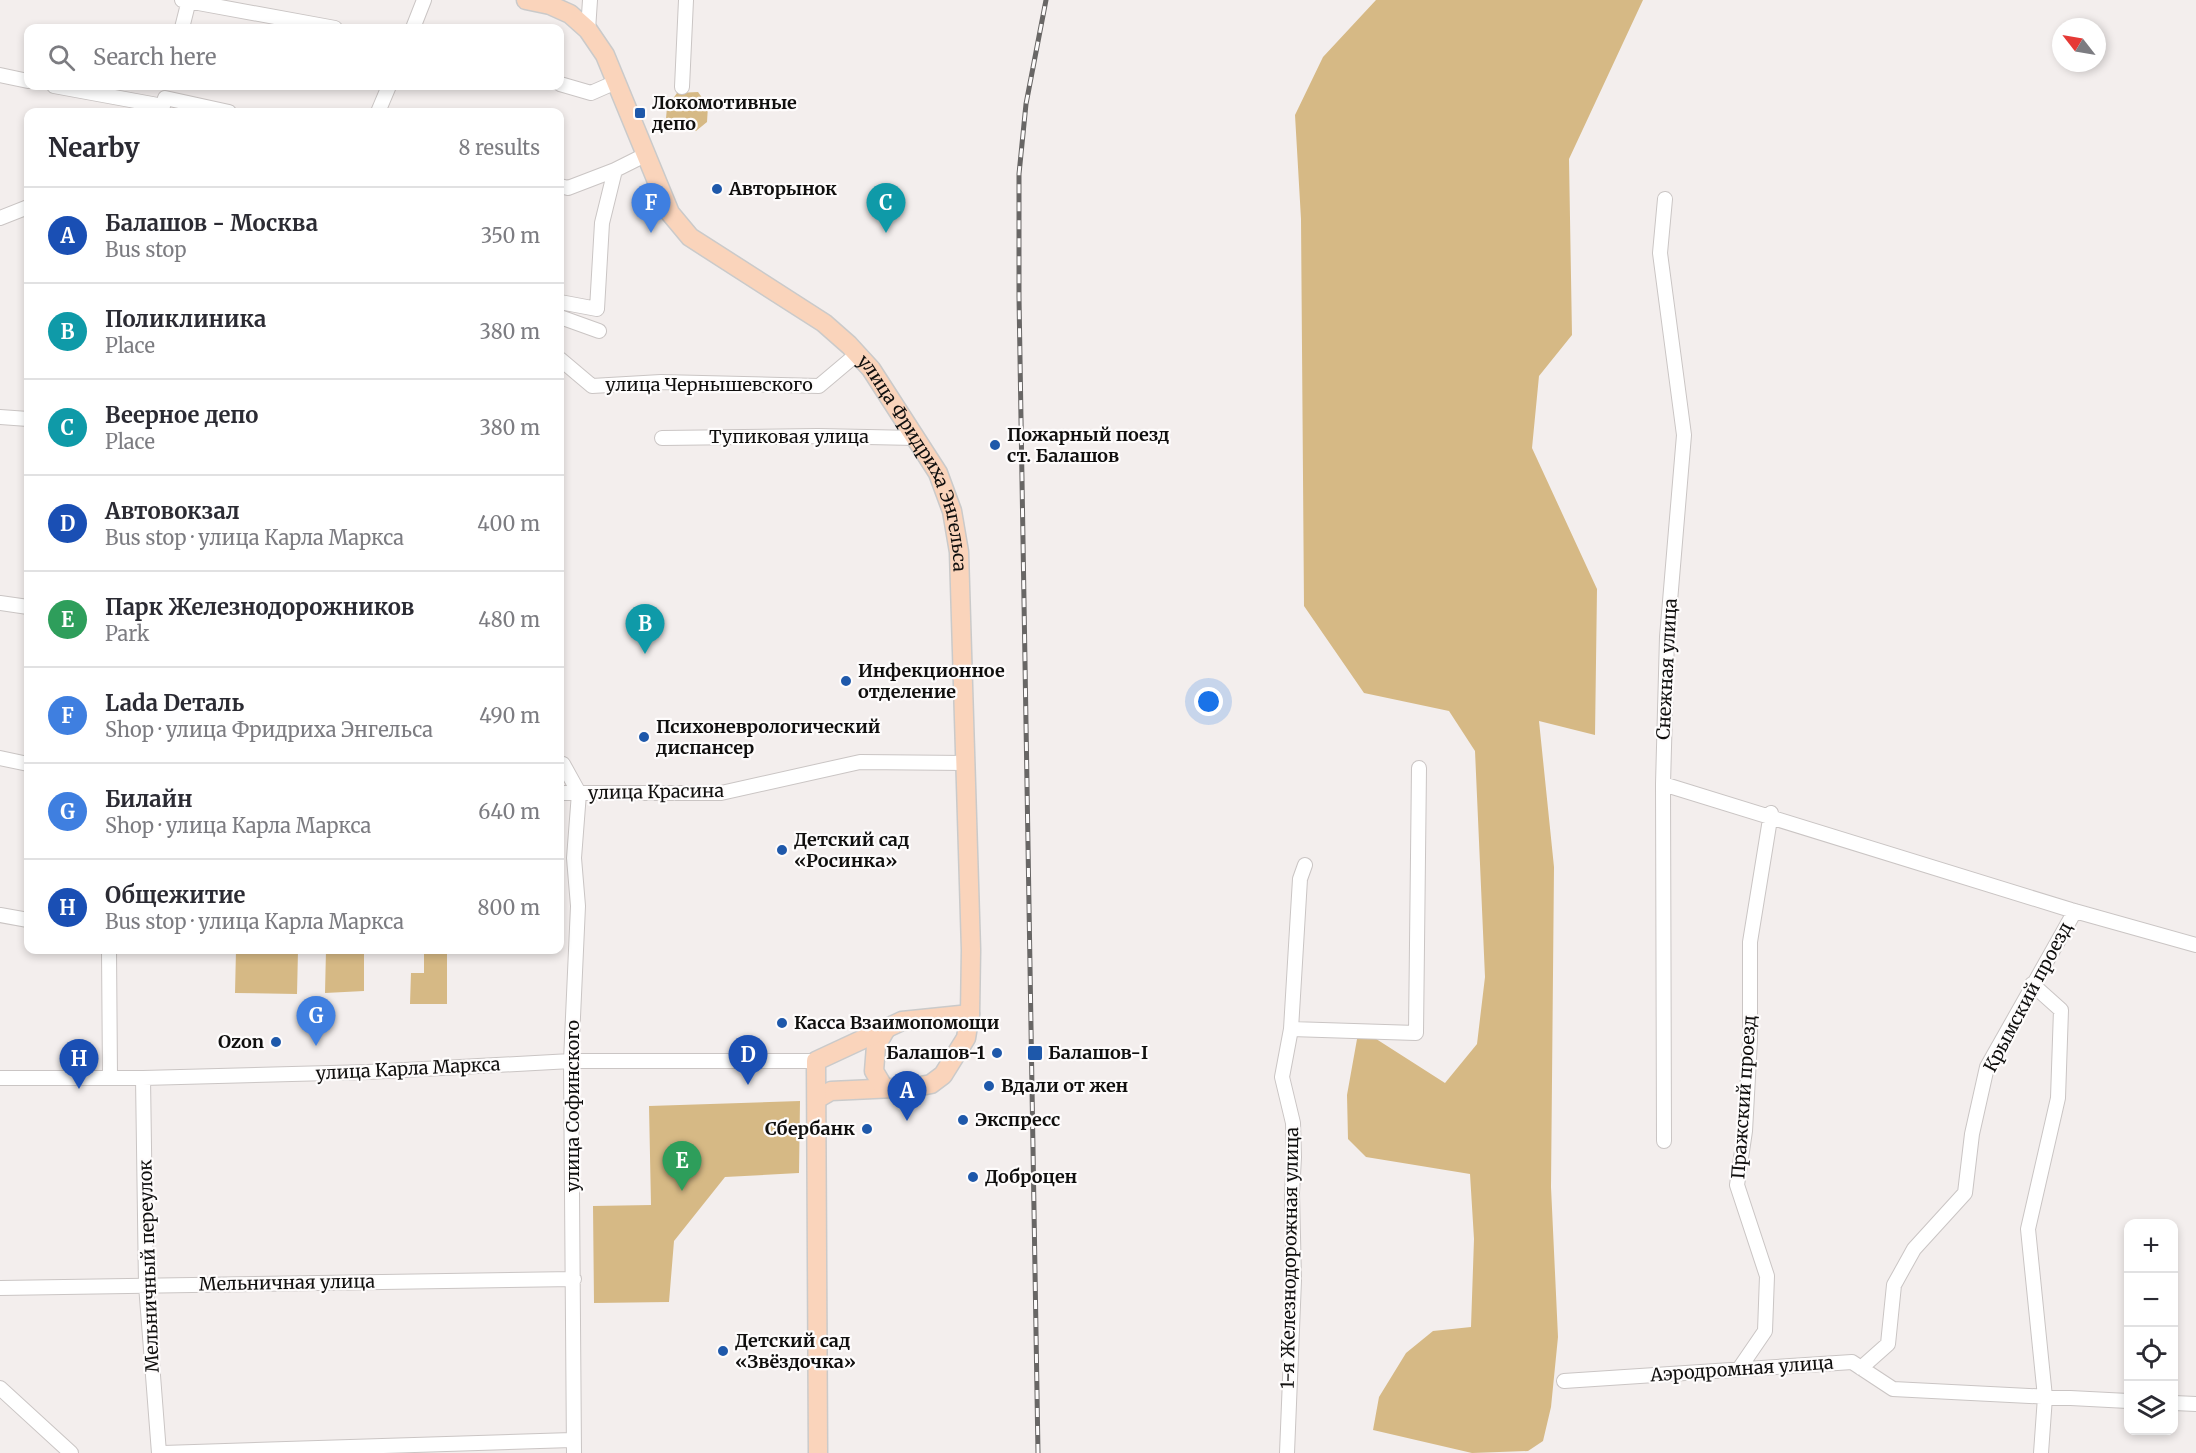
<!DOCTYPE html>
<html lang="en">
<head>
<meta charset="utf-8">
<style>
	:root { --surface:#fff; --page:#f2f2f3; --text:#2b2b33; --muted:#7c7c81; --line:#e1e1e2; --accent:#1a73e8 }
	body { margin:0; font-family:Merriweather,serif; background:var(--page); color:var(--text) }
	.controls { position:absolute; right:18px; bottom:18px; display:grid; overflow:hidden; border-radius:12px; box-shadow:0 3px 9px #0003 }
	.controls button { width:54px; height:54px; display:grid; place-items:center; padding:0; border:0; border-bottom:2px solid var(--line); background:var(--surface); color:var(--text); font:30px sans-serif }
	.compass { position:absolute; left:2052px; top:18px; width:54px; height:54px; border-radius:50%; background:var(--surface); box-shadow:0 3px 9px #0003; rotate:301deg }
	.you { position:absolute; left:1209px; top:702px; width:21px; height:21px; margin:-15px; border:4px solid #fff; border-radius:50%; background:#1a73e8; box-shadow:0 0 0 9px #1a73e833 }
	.badge { display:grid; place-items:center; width:39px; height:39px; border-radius:50%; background:var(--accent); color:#fff; font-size:20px; font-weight:700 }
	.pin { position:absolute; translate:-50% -50px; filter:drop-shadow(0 2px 3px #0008) }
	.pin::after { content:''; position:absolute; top:32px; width:21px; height:18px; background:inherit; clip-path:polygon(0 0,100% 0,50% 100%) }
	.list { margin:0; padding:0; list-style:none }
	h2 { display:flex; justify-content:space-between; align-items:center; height:78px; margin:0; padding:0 24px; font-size:26px }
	h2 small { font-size:20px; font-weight:400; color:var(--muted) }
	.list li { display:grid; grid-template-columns:39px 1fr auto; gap:18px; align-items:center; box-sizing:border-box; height:96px; padding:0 24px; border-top:2px solid var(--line) }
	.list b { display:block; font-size:22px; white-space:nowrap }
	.list p { margin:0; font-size:20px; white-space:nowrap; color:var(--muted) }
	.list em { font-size:20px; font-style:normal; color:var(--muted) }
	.icon { flex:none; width:33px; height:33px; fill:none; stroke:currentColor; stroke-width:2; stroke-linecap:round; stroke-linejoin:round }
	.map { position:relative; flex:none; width:2196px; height:1453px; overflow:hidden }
	.search { position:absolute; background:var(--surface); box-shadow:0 3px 9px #0003; left:24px; top:24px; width:540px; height:66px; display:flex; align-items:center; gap:15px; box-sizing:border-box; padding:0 21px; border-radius:12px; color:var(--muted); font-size:22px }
	.panel { position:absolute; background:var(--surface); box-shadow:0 3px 9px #0003; left:24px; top:108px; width:540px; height:846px; border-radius:12px }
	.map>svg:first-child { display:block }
	.green { fill:#d6b985 }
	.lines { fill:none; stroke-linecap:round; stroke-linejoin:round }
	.minor-casing { stroke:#cac5c4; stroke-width:16 }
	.major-casing { stroke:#cacaca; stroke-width:21 }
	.minor { stroke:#fff; stroke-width:14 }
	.major { stroke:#fad4bb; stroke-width:18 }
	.rail-casing { stroke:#686665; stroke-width:5 }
	.rail { stroke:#fefcfc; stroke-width:3; stroke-dasharray:9; stroke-linecap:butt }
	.poi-dot { fill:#1e58aa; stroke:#fefcfc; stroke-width:2 }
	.labels { text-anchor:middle; stroke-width:4.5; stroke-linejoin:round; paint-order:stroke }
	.poi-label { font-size:18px; font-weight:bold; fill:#100f0e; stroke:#fefcfc; text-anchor:start }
	.street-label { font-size:18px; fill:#100f0e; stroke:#fefcfc }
</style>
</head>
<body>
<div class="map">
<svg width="2196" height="1453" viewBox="0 0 2196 1453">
	<rect width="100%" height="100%" fill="#f3eeed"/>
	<path class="green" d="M 1376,0 L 1643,0 L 1569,159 L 1572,335 L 1539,376 L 1532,448 L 1597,589 L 1595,735 L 1539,721 L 1554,867 L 1551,1187 L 1558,1337 L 1551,1407 L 1543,1441 L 1528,1451 L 1472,1453 L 1373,1430 L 1379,1397 L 1406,1353 L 1433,1331 L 1471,1327 L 1474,1239 L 1470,1174 L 1366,1157 L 1348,1139 L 1347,1095 L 1359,1028 L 1445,1083 L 1477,1044 L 1485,977 L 1475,751 L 1449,711 L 1364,693 L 1304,606 L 1301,219 L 1295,115 L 1323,57 Z
		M 698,92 L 708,106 L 707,122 L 696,131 L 665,130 L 667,107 L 677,93 Z
		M 236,950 L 298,951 L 297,994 L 235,993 Z
		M 326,950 L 364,950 L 364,991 L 325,993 Z
		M 424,953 L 447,953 L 447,1004 L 410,1004 L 411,973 L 424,973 Z
		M 800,1101 L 799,1173 L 725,1177 L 674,1241 L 669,1302 L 594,1303 L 593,1206 L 651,1205 L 649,1106 Z"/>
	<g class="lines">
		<defs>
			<path id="minor" d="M 182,0 L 335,28
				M 182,28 L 189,0
				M 413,28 L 424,0
				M 588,30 L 590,0
				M 0,75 L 28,81
				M 560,84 L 591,93 L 616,82
				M 54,86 L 163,106
				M 682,87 L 686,0
				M 165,98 L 229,112
				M 378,112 L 389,86
				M 560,186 L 568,188 L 615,170
				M 0,218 L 28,207
				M 560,302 L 597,309 L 602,223 L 615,170 L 645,155
				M 560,317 L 599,331
				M 560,359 L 592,386 L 661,382 L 819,386 L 857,354
				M 0,417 L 28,419
				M 662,438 L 818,436 L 916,438
				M 0,603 L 28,607
				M 0,758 L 28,764
				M 563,764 L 579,793 L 574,858 L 578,906 L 571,1061 L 574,1453
				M 1663,784 L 2071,910 L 2196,945
				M 560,793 L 721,793 L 860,762 L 965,763
				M 0,915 L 28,920
				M 109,950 L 110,1077
				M 2032,984 L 2061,1010 L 2058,1098 L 2028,1229 L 2045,1397 L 2041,1453
				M 1291,1029 L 1416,1033 L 1419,768
				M 0,1078 L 143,1078 L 368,1072 L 571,1061 L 816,1061
				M 143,1078 L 146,1285 L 159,1453
				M 1664,1141 L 1663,784 L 1667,637 L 1684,435 L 1660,253 L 1665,199
				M 0,1288 L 574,1279
				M 1861,1368 L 1888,1344 L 1894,1285 L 1914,1249 L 1965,1193 L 1972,1134 L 1987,1067 L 2075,911
				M 1739,1369 L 1765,1331 L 1767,1276 L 1737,1185 L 1745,1131 L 1750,1040 L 1750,942 L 1771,813
				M 1564,1381 L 1852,1362 L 1893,1389 L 2128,1401
				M 0,1388 L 71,1453
				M 2174,1403 L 2196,1404
				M 163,1453 L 572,1440
				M 1287,1453 L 1294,1280 L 1292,1193 L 1294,1157 L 1293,1123 L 1282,1077 L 1291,1029 L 1300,879 L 1305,865"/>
			<g id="major">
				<path id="s1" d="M 526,0 L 550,5 L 570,14 L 588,30 L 605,55 L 670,213 L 690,237 L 824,323 L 849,345 L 871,369 L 938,473 L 952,511 L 959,552 L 971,950 L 970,1014 L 966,1038 L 943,1075 L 931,1084 L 916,1087 L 831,1091 L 817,1099"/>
				<path d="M 884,1088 L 874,1071 L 876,1046 L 886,1029"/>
				<path d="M 818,1453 L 816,1061 L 902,1021 L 970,1014"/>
			</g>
		</defs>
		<use href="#minor" class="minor-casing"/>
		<use href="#major" class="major-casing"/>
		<use href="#minor" class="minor"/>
		<use href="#major" class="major"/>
		<defs>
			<path id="rail" d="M 1038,1453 L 1019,297 L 1019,174 L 1026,104 L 1046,0"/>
		</defs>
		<use href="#rail" class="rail-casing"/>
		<use href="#rail" class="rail"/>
	</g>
	<g class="poi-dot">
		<rect x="634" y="107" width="12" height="12" rx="3"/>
		<circle cx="717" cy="189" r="6"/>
		<circle cx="995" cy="445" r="6"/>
		<circle cx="846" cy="681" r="6"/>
		<circle cx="644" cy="737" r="6"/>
		<circle cx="782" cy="850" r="6"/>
		<circle cx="782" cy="1023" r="6"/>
		<circle cx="276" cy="1042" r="6"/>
		<circle cx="997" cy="1053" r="6"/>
		<rect x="1027" y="1045" width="16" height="16" rx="3"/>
		<circle cx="989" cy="1086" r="6"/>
		<circle cx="963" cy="1120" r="6"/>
		<circle cx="867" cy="1129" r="6"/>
		<circle cx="973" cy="1177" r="6"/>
		<circle cx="723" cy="1351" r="6"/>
	</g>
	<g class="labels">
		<g class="poi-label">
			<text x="652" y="109">Локомотивные<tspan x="652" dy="21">депо</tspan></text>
			<text x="729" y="195">Авторынок</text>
			<text x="1007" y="441">Пожарный поезд<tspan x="1007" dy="21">ст. Балашов</tspan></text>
			<text x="858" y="677">Инфекционное<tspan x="858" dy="21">отделение</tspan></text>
			<text x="656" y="733">Психоневрологический<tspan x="656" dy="21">диспансер</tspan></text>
			<text x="794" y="846">Детский сад<tspan x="794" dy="21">«Росинка»</tspan></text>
			<text x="794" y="1029">Касса Взаимопомощи</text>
			<text x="264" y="1048" text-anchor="end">Ozon</text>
			<text x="985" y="1059" text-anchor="end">Балашов-1</text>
			<text x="1048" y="1059">Балашов-I</text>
			<text x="1001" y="1092">Вдали от жен</text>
			<text x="975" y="1126">Экспресс</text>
			<text x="855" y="1135" text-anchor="end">Сбербанк</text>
			<text x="985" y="1183">Доброцен</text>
			<text x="735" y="1347">Детский сад<tspan x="735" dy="21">«Звёздочка»</tspan></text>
		</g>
		<g class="street-label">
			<text x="709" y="391">улица Чернышевского</text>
			<text x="789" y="443">Тупиковая улица</text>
			<text dy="6" stroke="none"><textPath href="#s1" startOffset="633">улица Фридриха Энгельса</textPath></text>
			<text transform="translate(1667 669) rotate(-87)" y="6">Снежная улица</text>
			<text transform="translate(656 792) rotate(-1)" y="6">улица Красина</text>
			<text transform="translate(2028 997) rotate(-62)" y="6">Крымский проезд</text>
			<text transform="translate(408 1069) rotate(-3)" y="6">улица Карла Маркса</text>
			<text transform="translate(1744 1097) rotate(-86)" y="6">Пражский проезд</text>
			<text transform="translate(573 1106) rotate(-90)" y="6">улица Софинского</text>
			<text transform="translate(1290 1258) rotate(-89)" y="6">1-я Железнодорожная улица</text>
			<text transform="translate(149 1266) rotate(-92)" y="6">Мельничный переулок</text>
			<text transform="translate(287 1283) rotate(-1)" y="6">Мельничная улица</text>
			<text transform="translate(1742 1369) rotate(-4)" y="6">Аэродромная улица</text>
		</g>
	</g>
</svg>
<div class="controls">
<button>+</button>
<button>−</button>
<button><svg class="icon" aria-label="locate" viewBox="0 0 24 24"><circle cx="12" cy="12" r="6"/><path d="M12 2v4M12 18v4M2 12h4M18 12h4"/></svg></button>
<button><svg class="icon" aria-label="layers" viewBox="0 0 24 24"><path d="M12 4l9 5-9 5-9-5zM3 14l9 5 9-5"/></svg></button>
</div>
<svg class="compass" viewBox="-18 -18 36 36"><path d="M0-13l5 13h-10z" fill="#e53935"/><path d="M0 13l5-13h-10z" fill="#7c7c81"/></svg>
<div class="you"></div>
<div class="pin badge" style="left:907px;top:1121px;background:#1a4fb4">A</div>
<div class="pin badge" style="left:645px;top:654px;background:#0f9aa8">B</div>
<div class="pin badge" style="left:886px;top:233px;background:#0f9aa8">C</div>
<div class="pin badge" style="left:748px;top:1085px;background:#1a4fb4">D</div>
<div class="pin badge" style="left:682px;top:1191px;background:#2e9e5b">E</div>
<div class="pin badge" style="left:651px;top:233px;background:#3f7fe0">F</div>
<div class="pin badge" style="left:316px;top:1046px;background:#3f7fe0">G</div>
<div class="pin badge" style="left:79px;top:1089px;background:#1a4fb4">H</div>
<div class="search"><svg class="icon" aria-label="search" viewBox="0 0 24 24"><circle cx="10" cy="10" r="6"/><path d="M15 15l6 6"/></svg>Search here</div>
<section class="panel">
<h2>Nearby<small>8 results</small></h2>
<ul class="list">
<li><span class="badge" style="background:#1a4fb4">A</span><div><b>Балашов - Москва</b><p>Bus stop</p></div><em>350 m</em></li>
<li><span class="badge" style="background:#0f9aa8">B</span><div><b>Поликлиника</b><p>Place</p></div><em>380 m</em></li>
<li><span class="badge" style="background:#0f9aa8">C</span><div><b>Веерное депо</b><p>Place</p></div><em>380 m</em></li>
<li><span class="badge" style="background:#1a4fb4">D</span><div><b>Автовокзал</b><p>Bus stop · улица Карла Маркса</p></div><em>400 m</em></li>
<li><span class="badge" style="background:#2e9e5b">E</span><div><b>Парк Железнодорожников</b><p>Park</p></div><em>480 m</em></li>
<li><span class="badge" style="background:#3f7fe0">F</span><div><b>Lada Dеталь</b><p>Shop · улица Фридриха Энгельса</p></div><em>490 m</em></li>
<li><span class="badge" style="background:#3f7fe0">G</span><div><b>Билайн</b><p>Shop · улица Карла Маркса</p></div><em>640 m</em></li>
<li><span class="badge" style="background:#1a4fb4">H</span><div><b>Общежитие</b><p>Bus stop · улица Карла Маркса</p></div><em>800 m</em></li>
</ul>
</section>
</div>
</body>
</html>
